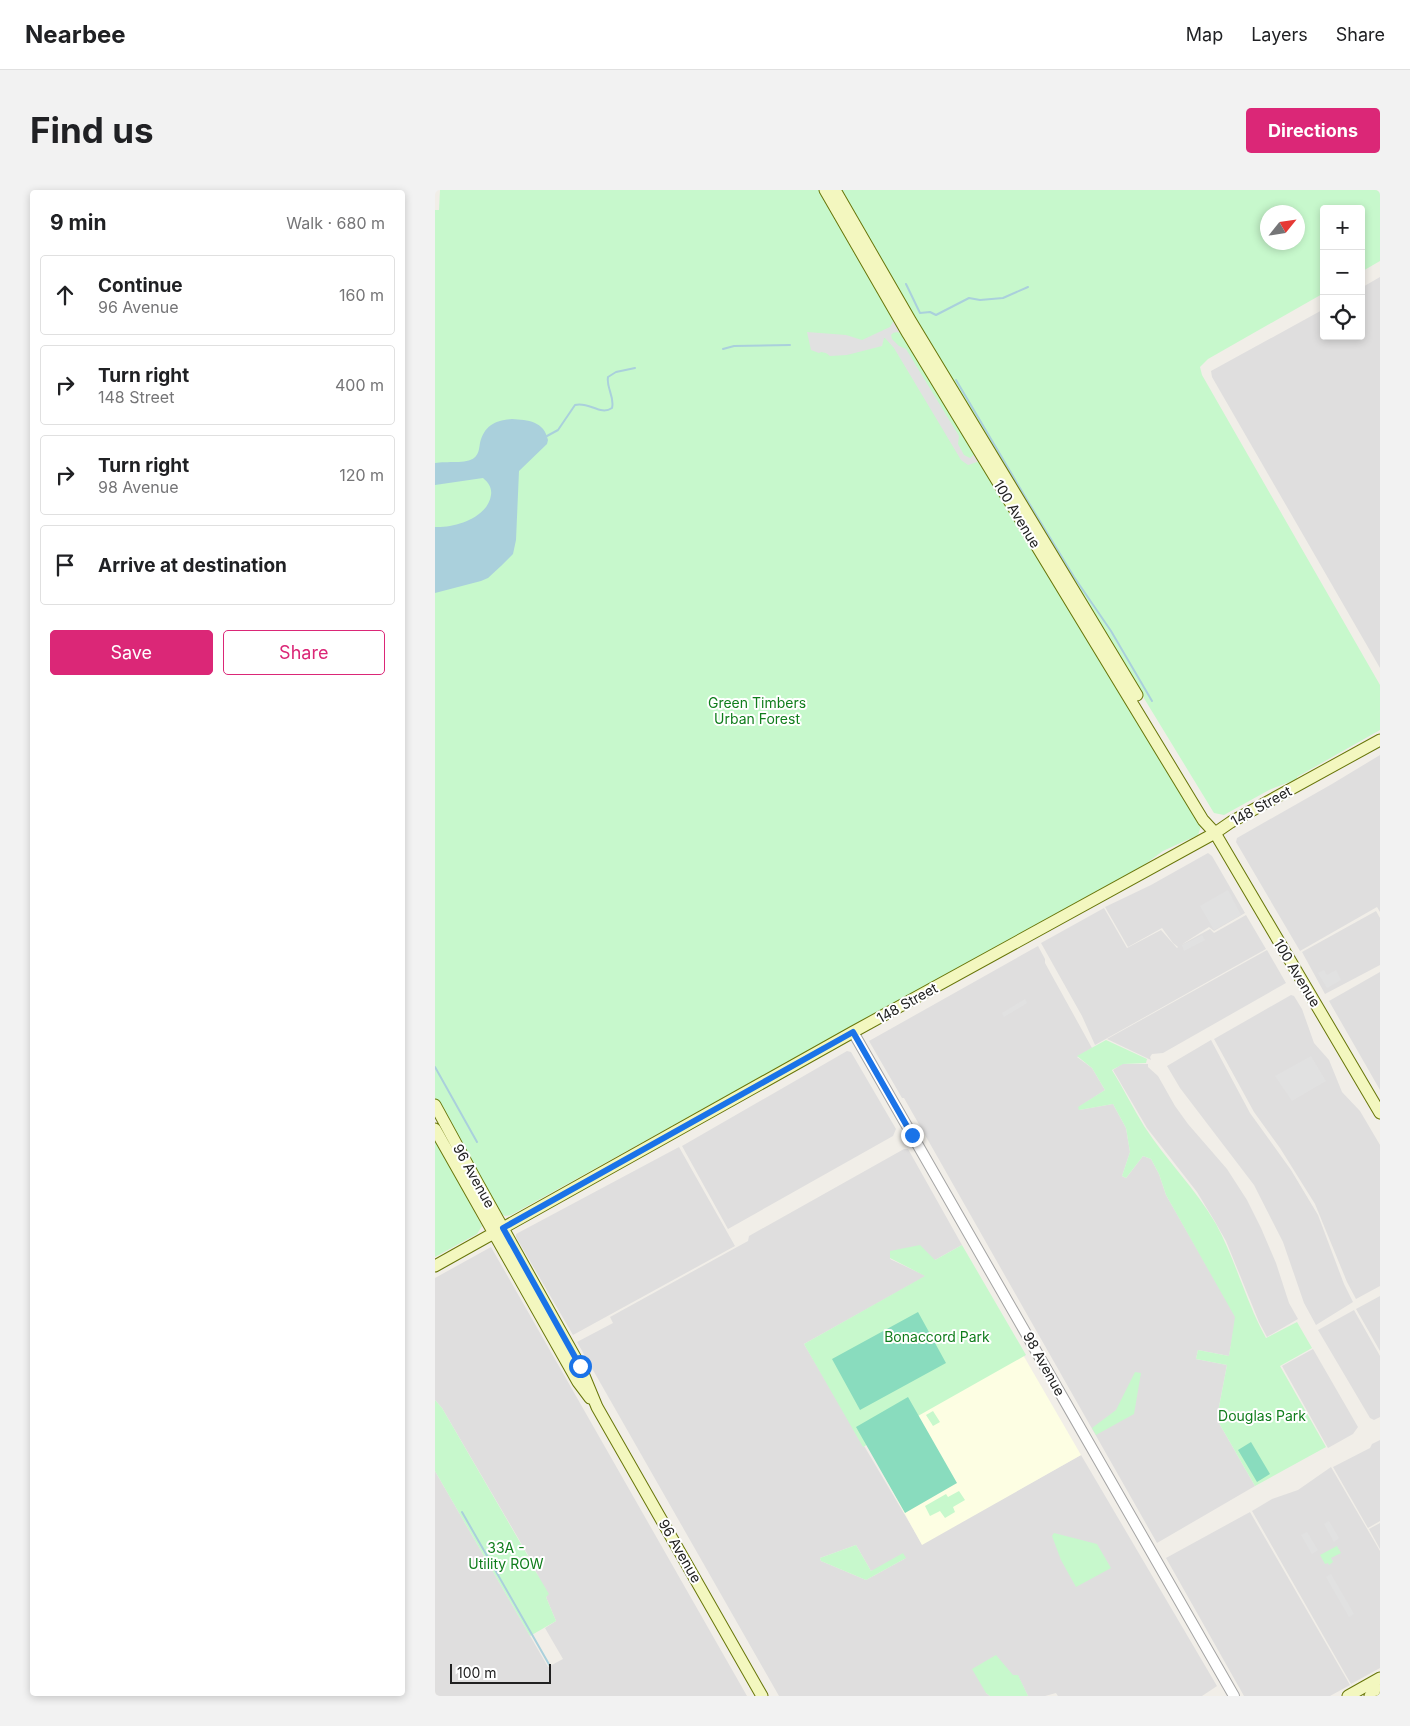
<!DOCTYPE html>
<html lang="en">
<head>
<meta charset="utf-8">
<style>
	:root { --surface:#fff; --page:#f2f2f2; --text:#202124; --muted:#757577; --line:#e0e0e0; --accent:#db2777 }
	body { margin:0; font-family:Inter,sans-serif; background:var(--page); color:var(--text) }
	.controls { position:absolute; right:15px; top:15px; display:grid; overflow:hidden; border-radius:5px; box-shadow:0 2px 8px #0003 }
	.controls button { width:45px; height:45px; display:grid; place-items:center; padding:0; border:0; border-bottom:1px solid var(--line); background:var(--surface); color:var(--text); font:25px sans-serif }
	.compass { position:absolute; left:825px; top:15px; width:45px; height:45px; border-radius:50%; background:var(--surface); box-shadow:0 2px 8px #0003; rotate:60deg }
	.scale { position:absolute; left:15px; bottom:12px; width:101px; box-sizing:border-box; padding-left:5px; border:2px solid #212121; border-top:0; font-size:14px; line-height:18px; white-space:nowrap; color:#212121; -webkit-text-stroke:4px #fff; paint-order:stroke }
	.stop { position:absolute; width:15px; height:15px; margin:-11px; border:4px solid #1a73e8; border-radius:50%; background:#fff }
	.stop.end { background:#1a73e8; border-color:#fff; box-shadow:0 1px 5px #0008 }
	.list { margin:0; padding:0; list-style:none }
	h2 { display:flex; justify-content:space-between; align-items:center; height:65px; margin:0; padding:0 20px; font-size:21px }
	h2 small { font-size:16px; font-weight:400; color:var(--muted) }
	.list li { display:grid; grid-template-columns:32px 1fr auto; gap:15px; align-items:center; box-sizing:border-box; height:80px; margin:0 10px 10px; padding:0 10px; border:1px solid var(--line); border-radius:5px }
	.list b { display:block; font-size:19px; white-space:nowrap }
	.list p { margin:0; font-size:16px; white-space:nowrap; color:var(--muted) }
	.list em { font-size:16px; font-style:normal; color:var(--muted) }
	.actions { display:flex; gap:10px; padding:15px 20px }
	.actions a { flex:1; padding:11px 0; border:1px solid var(--accent); border-radius:5px; text-align:center; font-size:18px; color:var(--accent) }
	.actions .main { background:var(--accent); color:#fff }
	.icon { flex:none; width:28px; height:28px; fill:none; stroke:currentColor; stroke-width:2; stroke-linecap:round; stroke-linejoin:round }
	.map { position:relative; flex:none; width:945px; height:1506px; overflow:hidden; border-radius:5px }
	header { display:flex; align-items:center; gap:30px; box-sizing:border-box; height:70px; padding:0 25px; background:var(--surface); border-bottom:1px solid var(--line) }
	header strong { font-size:24px }
	nav { display:flex; gap:28px; margin-inline-start:auto; font-size:18px }
	.intro { display:flex; align-items:center; justify-content:space-between; box-sizing:border-box; height:120px; padding:0 30px }
	h1 { margin:0; font-size:35px }
	.button { padding:12px 22px; border-radius:5px; background:var(--accent); color:#fff; font-size:18px; font-weight:700 }
	main { display:flex; gap:30px; padding:0 30px }
	aside { flex:1; background:var(--surface); border-radius:5px; box-shadow:0 2px 8px #0003 }
	.map>svg:first-child { display:block }
	.residential { fill:#dfdede; fill-rule:evenodd }
	.education { fill:#fdfee3 }
	.park { fill:#c7f8cc; fill-rule:evenodd }
	.pitch { fill:#89dcbe }
	.parking { fill:#e1e1e1 }
	.water { fill:#aad0dc }
	.lines { fill:none; stroke-linecap:round; stroke-linejoin:round }
	.stream { stroke:#aad0dc; stroke-width:2 }
	.tertiary-casing { stroke:#a5a5a5; stroke-width:12 }
	.secondary-casing { stroke:#687609; stroke-width:13 }
	.tertiary { stroke:#fff; stroke-width:10 }
	.secondary { stroke:#f3f7bf; stroke-width:11 }
	.route { stroke:#1a73e8; stroke-width:6 }
	.labels { text-anchor:middle; stroke-width:4; stroke-linejoin:round; paint-order:stroke }
	.street-label { font-size:14px; fill:#212121; stroke:#fff }
	.park-label { font-size:14px; fill:#107d1c; stroke:#fff }
</style>
</head>
<body>
<header>
<strong>Nearbee</strong>
<nav><a>Map</a><a>Layers</a><a>Share</a></nav>
</header>
<div class="intro"><h1>Find us</h1><a class="button">Directions</a></div>
<main>
<aside>
<h2>9 min<small>Walk · 680 m</small></h2>
<ul class="list">
<li><svg class="icon" aria-label="ahead" viewBox="0 0 24 24"><path d="M12 20V5M6 11l6-6 6 6"/></svg><div><b>Continue</b><p>96 Avenue</p></div><em>160 m</em></li>
<li><svg class="icon" aria-label="right" viewBox="0 0 24 24"><path d="M7 20v-9h11M14 6l5 5-5 5"/></svg><div><b>Turn right</b><p>148 Street</p></div><em>400 m</em></li>
<li><svg class="icon" aria-label="right" viewBox="0 0 24 24"><path d="M7 20v-9h11M14 6l5 5-5 5"/></svg><div><b>Turn right</b><p>98 Avenue</p></div><em>120 m</em></li>
<li><svg class="icon" aria-label="arrive" viewBox="0 0 24 24"><path d="M6 21V4h12l-3 4 3 4H6"/></svg><div><b>Arrive at destination</b></div></li>
</ul>
<div class="actions"><a class="main">Save</a><a>Share</a></div>
</aside>
<div class="map">
<svg width="945" height="1506" viewBox="0 0 945 1506">
	<rect width="100%" height="100%" fill="#f1eee8"/>
	<path class="residential" d="M 945,87 L 945,478 L 777,187 L 776,181 L 889,119 L 889,146 L 926,146 L 926,98 Z
		M 945,565 L 945,722 L 942,717 L 865,761 L 801,652 L 802,648 L 897,594 Z
		M 773,663 L 777,666 L 810,723 L 779,741 L 774,737 L 746,755 L 775,739 L 779,743 L 811,725 L 831,759 L 660,855 L 647,826 L 606,753 L 669,718 L 692,758 L 726,740 L 742,758 L 743,757 L 738,753 L 727,738 L 693,757 L 670,717 L 716,695 Z
		M 941,721 L 945,728 L 945,775 L 890,804 L 867,762 Z
		M 603,756 L 610,769 L 610,773 L 657,858 L 642,867 L 657,878 L 670,900 L 644,917 L 644,920 L 678,914 L 691,938 L 695,962 L 687,986 L 691,988 L 708,966 L 716,969 L 724,984 L 731,1005 L 801,1127 L 794,1166 L 763,1160 L 761,1169 L 792,1175 L 783,1222 L 784,1233 L 820,1296 L 722,1353 L 469,908 L 467,908 L 434,851 Z
		M 832,760 L 851,793 L 728,863 L 717,864 L 715,867 L 716,870 L 672,849 Z
		M 945,782 L 945,900 L 894,811 Z
		M 856,805 L 859,806 L 867,819 L 879,853 L 894,870 L 907,902 L 925,921 L 945,955 L 945,1096 L 921,1109 L 912,1092 L 880,1014 L 845,958 L 819,922 L 779,849 Z
		M 776,850 L 815,923 L 856,980 L 883,1025 L 909,1094 L 918,1112 L 881,1135 L 869,1113 L 848,1052 L 819,995 L 745,898 L 732,876 Z
		M 412,861 L 416,862 L 461,939 L 458,946 L 293,1039 L 247,956 Z
		M 687,874 L 713,874 L 713,877 L 723,886 L 740,916 L 753,934 L 792,979 L 812,1010 L 826,1038 L 841,1073 L 854,1113 L 863,1129 L 832,1147 L 824,1132 L 791,1051 L 779,1030 L 762,1002 L 712,938 L 678,880 Z
		M 244,957 L 300,1056 L 138,1145 L 81,1047 L 81,1044 Z
		M 469,959 L 473,959 L 527,1055 L 500,1070 L 456,1065 L 455,1069 L 491,1086 L 369,1154 L 487,1354 L 646,1265 L 782,1496 L 767,1506 L 623,1506 L 621,1503 L 610,1506 L 593,1506 L 583,1486 L 551,1503 L 555,1506 L 344,1506 L 142,1152 L 178,1133 L 175,1127 L 313,1051 L 314,1046 ZM 421,1355 L 436,1381 L 471,1368 L 431,1390 L 386,1371 L 385,1368 Z
		M 56,1057 L 312,1506 L 0,1506 L 0,1281 L 113,1477 L 128,1469 L 110,1438 L 121,1431 L 111,1407 L 112,1405 L 93,1365 L 7,1218 L 0,1210 L 0,1088 Z
		M 945,1106 L 945,1161 L 921,1119 Z
		M 919,1120 L 945,1166 L 945,1227 L 939,1230 L 935,1228 L 883,1140 Z
		M 878,1159 L 923,1237 L 918,1244 L 893,1258 L 847,1176 Z
		M 945,1250 L 945,1331 L 933,1338 L 898,1277 L 935,1258 L 937,1254 Z
		M 896,1277 L 945,1361 L 945,1478 L 916,1494 L 817,1321 L 837,1309 L 863,1300 Z
		M 815,1322 L 915,1495 L 895,1506 L 809,1506 L 731,1368 Z
		M 945,1333 L 945,1359 L 934,1339 Z"/>
	<path class="education" d="M 533,1070 L 646,1265 L 487,1355 L 379,1159 Z"/>
	<path class="park" d="M 5,0 L 385,0 L 766,636 L 763,645 L 728,661 L 709,675 L 76,1025 L 70,1026 L 63,1022 L 0,909 L 0,20 L 4,20 Z
		M 404,0 L 945,0 L 945,71 L 926,82 L 926,19 L 889,19 L 889,103 L 773,169 L 765,177 L 767,185 L 945,495 L 945,540 L 862,587 L 862,589 L 834,600 L 789,625 L 779,623 L 541,233 ZM 832,22 L 862,22 L 862,52 L 832,52 Z
		M 671,850 L 712,869 L 711,873 L 688,874 L 677,880 C 688,898 698,918 709,936 C 731,970 761,999 781,1034 C 801,1071 811,1112 831,1148 L 862,1132 L 877,1158 L 845,1176 L 891,1257 L 820,1296 L 784,1233 L 783,1222 L 792,1175 L 761,1169 L 763,1160 L 794,1166 L 800,1127 L 731,1005 L 724,984 L 716,969 L 708,966 L 691,988 L 687,986 L 695,962 L 691,938 L 678,914 L 644,920 L 643,917 L 670,900 L 657,878 L 642,866 Z
		M 0,948 L 47,1036 L 42,1044 L 0,1067 Z
		M 485,1055 L 500,1070 L 527,1055 L 591,1165 L 428,1257 L 369,1154 L 490,1086 L 455,1068 L 455,1061 Z
		M 700,1182 L 706,1183 L 699,1224 L 661,1245 L 657,1238 L 681,1220 Z
		M 0,1210 L 7,1218 L 93,1366 L 92,1367 L 114,1404 L 111,1407 L 121,1431 L 95,1446 L 0,1281 Z
		M 498,1221 L 505,1232 L 498,1236 L 491,1225 Z
		M 524,1301 L 530,1310 L 518,1317 L 520,1322 L 510,1328 L 505,1321 L 495,1326 L 490,1316 L 511,1304 L 513,1307 Z
		M 619,1343 L 662,1354 L 676,1378 L 641,1397 L 626,1370 L 617,1346 Z
		M 421,1355 L 436,1381 L 468,1363 L 471,1368 L 431,1390 L 386,1371 L 385,1368 Z
		M 902,1356 L 906,1363 L 896,1368 L 898,1372 L 894,1375 L 893,1373 L 890,1374 L 885,1365 Z
		M 561,1465 L 578,1485 L 583,1485 L 593,1506 L 555,1506 L 551,1503 L 537,1479 Z"/>
	<path class="pitch" d="M 483,1122 L 511,1173 L 425,1220 L 397,1169 Z
		M 473,1207 L 522,1293 L 470,1323 L 421,1237 Z
		M 816,1252 L 835,1284 L 822,1292 L 803,1260 Z"/>
	<path class="parking" d="M 459,130 L 469,144 L 462,142 L 458,143 L 456,145 L 457,149 L 464,156 L 471,159 L 524,246 L 523,254 L 529,265 L 535,268 L 541,263 L 545,271 L 533,275 L 526,270 L 459,158 L 450,148 L 449,148 L 447,156 L 412,165 L 395,166 L 391,163 L 386,162 L 384,163 L 376,160 L 372,142 L 411,145 L 427,150 L 455,137 Z
		M 793,700 L 806,725 L 779,740 L 765,716 Z
		M 767,745 L 770,750 L 749,761 L 747,755 Z
		M 889,780 L 892,785 L 901,780 L 906,790 L 892,798 L 883,783 Z
		M 590,809 L 592,813 L 569,827 L 567,823 Z
		M 876,866 L 891,891 L 857,911 L 840,886 Z
		M 894,1331 L 904,1348 L 899,1352 L 889,1334 Z
		M 872,1342 L 883,1360 L 877,1364 L 866,1345 Z
		M 896,1384 L 919,1424 L 914,1427 L 891,1387 Z"/>
	<path class="water" d="M 77,229 C 93,230 109,231 113,250 L 112,254 L 84,281 L 81,350 L 78,364 L 66,376 L 53,388 L 46,391 L 0,403 L 0,337 C 19,338 53,328 56,305 C 57,298 54,293 48,288 L 0,295 L 0,273 C 11,271 32,274 39,268 C 44,264 44,259 45,253 C 49,236 60,230 77,229 Z"/>
	<g class="lines">
		<path class="stream" d="M 471,94 L 485,123 L 495,122 L 501,125 L 534,108 L 545,110 L 568,108 L 593,97
			M 288,159 L 299,156 L 355,155
			M 521,190 L 592,310 L 639,387 L 676,441 L 717,511
			M 112,246 L 123,240 L 140,215 C 154,211 165,226 177,218 C 180,207 171,198 173,187 L 181,182 L 200,178
			M 0,877 L 42,952
			M 27,1322 L 115,1476"/>
		<defs>
			<path id="tertiary" d="M 418,842 L 799,1506"/>
			<path id="secondary" d="M 390,0 L 473,144 L 768,630 L 780,643 L 945,923
				M 400,0 L 475,130 L 702,505
				M 0,915 L 42,992 L 145,1176 L 162,1217 L 327,1506
				M 0,939 L 143,1192 L 155,1208
				M 0,1076 L 418,842 L 780,643 L 796,632 L 945,550
				M 913,1506 L 945,1488
				M 935,1506 L 945,1500"/>
		</defs>
		<use href="#tertiary" class="tertiary-casing"/>
		<use href="#secondary" class="secondary-casing"/>
		<use href="#tertiary" class="tertiary"/>
		<use href="#secondary" class="secondary"/>
	</g>
	<g class="lines">
		<path class="route" d="M 145,1176 L 68,1038 L 418,842 L 477,945"/>
	</g>
	<g class="labels">
		<g class="street-label">
			<text transform="translate(582 324) rotate(59)" y="5">100 Avenue</text>
			<text transform="translate(826 616) rotate(-29)" y="5">148 Street</text>
			<text transform="translate(862 783) rotate(59)" y="5">100 Avenue</text>
			<text transform="translate(472 813) rotate(-29)" y="5">148 Street</text>
			<text transform="translate(39 986) rotate(61)" y="5">96 Avenue</text>
			<text transform="translate(609 1174) rotate(61)" y="5">98 Avenue</text>
			<text transform="translate(245 1361) rotate(60)" y="5">96 Avenue</text>
		</g>
		<g class="park-label">
			<text x="322" y="518">Green Timbers<tspan x="322" dy="16">Urban Forest</tspan></text>
			<text x="502" y="1152">Bonaccord Park</text>
			<text x="827" y="1231">Douglas Park</text>
			<text x="71" y="1363">33A -<tspan x="71" dy="16">Utility ROW</tspan></text>
		</g>
	</g>
</svg>
<div class="controls">
<button>+</button>
<button>−</button>
<button><svg class="icon" aria-label="locate" viewBox="0 0 24 24"><circle cx="12" cy="12" r="6"/><path d="M12 2v4M12 18v4M2 12h4M18 12h4"/></svg></button>
</div>
<svg class="compass" viewBox="-18 -18 36 36"><path d="M0-13l5 13h-10z" fill="#e53935"/><path d="M0 13l5-13h-10z" fill="#757577"/></svg>
<div class="scale">100 m</div>
<div class="stop" style="left:145px;top:1176px"></div>
<div class="stop end" style="left:477px;top:945px"></div>
</div>
</main>
</body>
</html>
